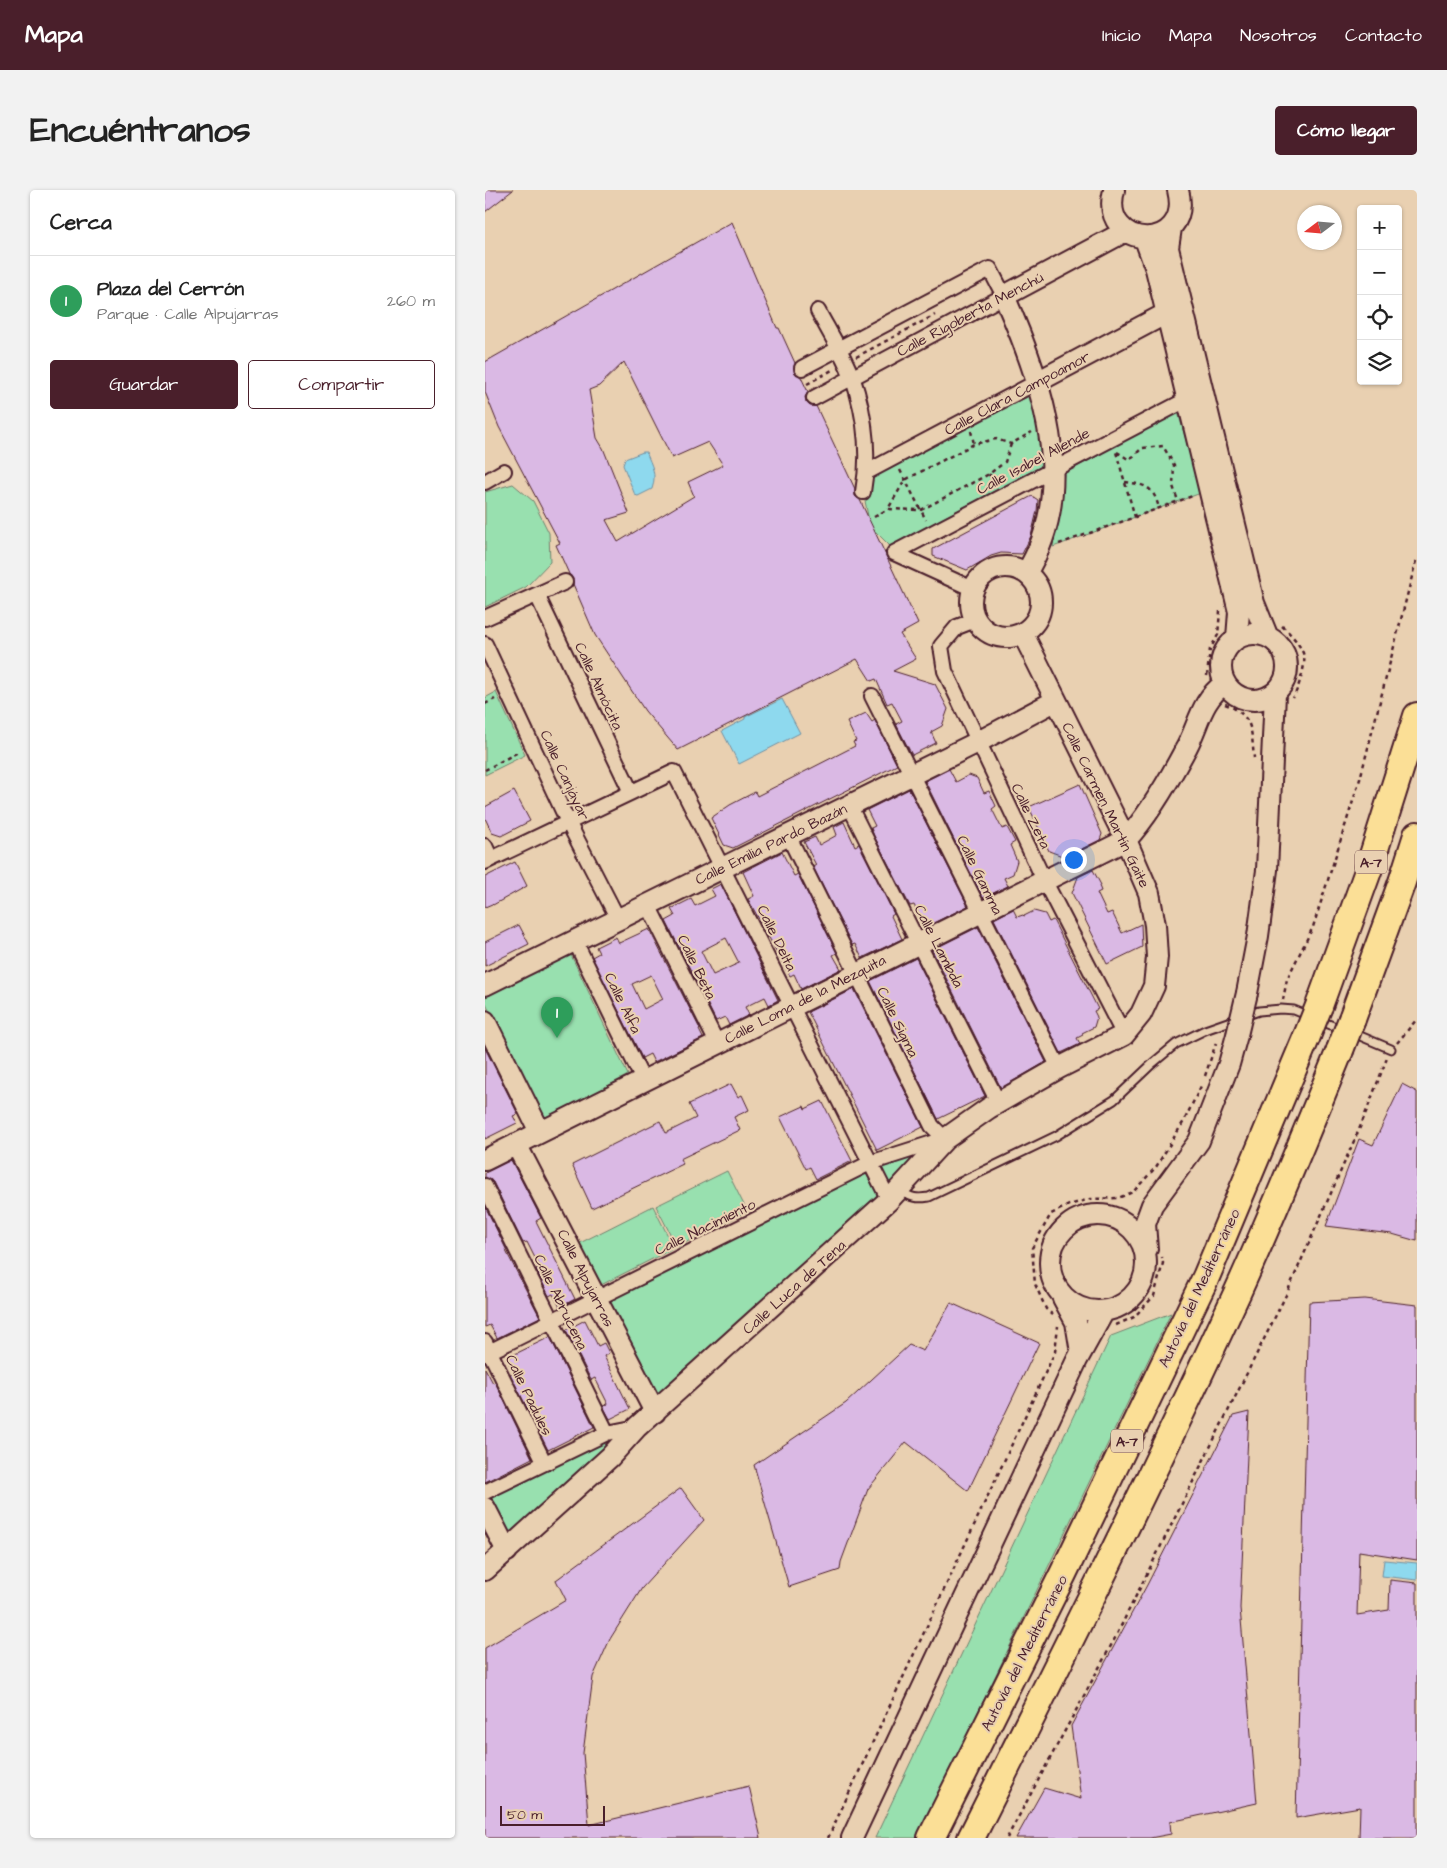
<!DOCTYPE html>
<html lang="es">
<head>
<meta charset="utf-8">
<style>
	:root { --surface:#fff; --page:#f2f2f2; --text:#222; --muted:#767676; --line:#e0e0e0; --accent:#4a1f2b }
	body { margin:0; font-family:"Architects Daughter",sans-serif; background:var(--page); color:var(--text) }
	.controls { position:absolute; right:15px; top:15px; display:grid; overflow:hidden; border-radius:5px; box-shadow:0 1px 4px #0004 }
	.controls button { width:45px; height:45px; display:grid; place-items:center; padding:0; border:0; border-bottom:1px solid var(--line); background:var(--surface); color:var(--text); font:25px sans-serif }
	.compass { position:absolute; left:812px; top:15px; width:45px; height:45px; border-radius:50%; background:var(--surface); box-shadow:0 1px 4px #0004; rotate:254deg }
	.scale { position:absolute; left:15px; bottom:12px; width:105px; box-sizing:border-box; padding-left:5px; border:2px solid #4a1f2b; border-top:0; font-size:14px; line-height:18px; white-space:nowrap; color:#4a1f2b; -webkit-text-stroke:4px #e9d0b1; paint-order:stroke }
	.you { position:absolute; left:588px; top:669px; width:18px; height:18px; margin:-12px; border:4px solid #fff; border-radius:50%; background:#1a73e8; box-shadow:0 0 0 8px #1a73e833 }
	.badge { display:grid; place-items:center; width:32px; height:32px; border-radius:50%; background:var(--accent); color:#fff; font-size:16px; font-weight:700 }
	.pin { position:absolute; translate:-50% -41px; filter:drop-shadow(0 1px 2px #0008) }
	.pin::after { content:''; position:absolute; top:26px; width:18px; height:15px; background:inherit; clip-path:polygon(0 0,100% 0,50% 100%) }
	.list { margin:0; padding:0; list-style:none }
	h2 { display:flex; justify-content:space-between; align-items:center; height:65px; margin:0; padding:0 20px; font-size:21px }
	h2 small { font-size:16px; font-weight:400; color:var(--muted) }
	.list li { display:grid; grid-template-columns:32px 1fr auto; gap:15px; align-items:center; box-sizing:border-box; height:90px; padding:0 20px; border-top:1px solid var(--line) }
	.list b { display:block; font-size:19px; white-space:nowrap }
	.list p { margin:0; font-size:16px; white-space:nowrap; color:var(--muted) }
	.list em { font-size:16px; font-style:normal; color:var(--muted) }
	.actions { display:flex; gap:10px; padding:15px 20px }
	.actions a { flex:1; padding:11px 0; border:1px solid var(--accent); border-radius:5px; text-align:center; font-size:18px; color:var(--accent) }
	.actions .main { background:var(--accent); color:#fff }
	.icon { flex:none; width:28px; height:28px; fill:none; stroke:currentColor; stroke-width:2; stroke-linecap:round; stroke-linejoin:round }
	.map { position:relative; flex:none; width:932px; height:1648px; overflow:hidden; border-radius:5px }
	header { display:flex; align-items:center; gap:30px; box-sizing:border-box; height:70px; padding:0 25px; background:var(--accent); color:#fff }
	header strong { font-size:24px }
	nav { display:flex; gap:28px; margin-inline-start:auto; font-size:18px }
	.intro { display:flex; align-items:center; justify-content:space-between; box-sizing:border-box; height:120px; padding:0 30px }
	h1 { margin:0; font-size:35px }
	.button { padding:12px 22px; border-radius:5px; background:var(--accent); color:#fff; font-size:18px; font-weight:700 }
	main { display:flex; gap:30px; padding:0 30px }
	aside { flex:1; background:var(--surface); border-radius:5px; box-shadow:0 1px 4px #0004 }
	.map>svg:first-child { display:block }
	.green { fill:#98e0af; stroke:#71806d }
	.water { fill:#8ed9ee; stroke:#738fa0 }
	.building { fill:#dab9e4; stroke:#4a1f2b; fill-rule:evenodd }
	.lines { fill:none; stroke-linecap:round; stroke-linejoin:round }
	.lane-casing { stroke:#4a1f2b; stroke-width:11 }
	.street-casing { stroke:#4a1f2b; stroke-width:18 }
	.secondary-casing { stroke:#4a1f2b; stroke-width:24 }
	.highway-casing { stroke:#4a1f2b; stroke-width:30 }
	.path { stroke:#4a1f2b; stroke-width:2.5; stroke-dasharray:4 4; stroke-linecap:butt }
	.lane { stroke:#e9d0b1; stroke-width:7 }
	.street { stroke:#e9d0b1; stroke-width:14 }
	.secondary { stroke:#e9d0b1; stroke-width:20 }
	.highway { stroke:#fbdf96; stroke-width:26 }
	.secondary-bridge-casing { stroke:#4a1f2b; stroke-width:24; stroke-linecap:butt }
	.highway-bridge-casing { stroke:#4a1f2b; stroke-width:30; stroke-linecap:butt }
	.secondary-bridge { stroke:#e9d0b1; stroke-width:20 }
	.highway-bridge { stroke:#fbdf96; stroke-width:26 }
	.labels { text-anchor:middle; stroke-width:4; stroke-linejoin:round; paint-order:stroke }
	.shield { fill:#e9d0b1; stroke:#7a5453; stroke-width:1 }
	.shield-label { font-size:14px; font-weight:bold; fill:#4a1f2b }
	.street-label { font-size:15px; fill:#4a1f2b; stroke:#e9d0b1 }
</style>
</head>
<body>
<header>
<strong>Mapa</strong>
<nav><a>Inicio</a><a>Mapa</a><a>Nosotros</a><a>Contacto</a></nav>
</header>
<div class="intro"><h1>Encuéntranos</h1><a class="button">Cómo llegar</a></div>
<main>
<aside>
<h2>Cerca<small></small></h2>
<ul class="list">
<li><span class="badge" style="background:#2e9e5b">1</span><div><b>Plaza del Cerrón</b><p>Parque · Calle Alpujarras</p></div><em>260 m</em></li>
</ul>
<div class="actions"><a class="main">Guardar</a><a>Compartir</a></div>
</aside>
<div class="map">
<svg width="932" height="1648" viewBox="0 0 932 1648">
	<rect width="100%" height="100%" fill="#e9d0b1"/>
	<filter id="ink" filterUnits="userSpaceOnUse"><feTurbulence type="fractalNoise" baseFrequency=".02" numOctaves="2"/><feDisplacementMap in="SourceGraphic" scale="10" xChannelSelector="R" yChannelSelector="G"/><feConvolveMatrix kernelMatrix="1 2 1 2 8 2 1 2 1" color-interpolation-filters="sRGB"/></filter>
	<g filter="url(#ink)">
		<path class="green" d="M 546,205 L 559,275 L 405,356 L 385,336 L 380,311 L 389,287 Z
			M 693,222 L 716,303 L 568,357 L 579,284 Z
			M 28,294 L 48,311 L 64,343 L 65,372 L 41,397 L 0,417 L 0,302 Z
			M 11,502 L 40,565 L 0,585 L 0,508 Z
			M 86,765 L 143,885 L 58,931 L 0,812 L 0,803 Z
			M 446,959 L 405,993 L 394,976 Z
			M 242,981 L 262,1021 L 192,1057 L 171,1016 Z
			M 380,982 L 395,1010 L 170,1213 L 116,1112 Z
			M 168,1016 L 189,1058 L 114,1096 L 93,1054 Z
			M 686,1123 L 432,1648 L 390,1648 L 626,1146 Z
			M 119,1250 L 123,1257 L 22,1349 L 1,1307 Z"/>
		<path class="water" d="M 158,262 L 161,262 C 167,276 172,284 167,299 L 153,306 L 150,305 L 138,275 L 140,269 Z
			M 297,509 L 315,543 L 254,574 L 237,541 L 260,529 L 260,527 Z
			M 899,1370 L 932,1373 L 932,1390 L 897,1386 Z"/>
		<path class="building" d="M 0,0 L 28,0 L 0,22 Z
			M 247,32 L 292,138 L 294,138 L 310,173 L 309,182 L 316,187 L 323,202 L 320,207 L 321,212 L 325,216 L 331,216 L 370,299 L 370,306 L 375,310 L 433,434 L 415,444 L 431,469 L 408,481 L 450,494 L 463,519 L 457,536 L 446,542 L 451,553 L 427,565 L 411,534 L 417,531 L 407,512 L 402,514 L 391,489 L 386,491 L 372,469 L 193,560 L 160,521 L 110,445 L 88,394 L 88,389 L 84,384 L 71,355 L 75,353 L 14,237 L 0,202 L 0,172 ZM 139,172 L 187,268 L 223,252 L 238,275 L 203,292 L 209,306 L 133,352 L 121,330 L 144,323 L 118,258 L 112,248 L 104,200 L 114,196 Z
			M 547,306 L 553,310 L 552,321 L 546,346 L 537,364 L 516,363 L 506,366 L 482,380 L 448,366 L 448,359 Z
			M 381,523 L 387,532 L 390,530 L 412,575 L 248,658 L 239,655 L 226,628 L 245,615 L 270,602 L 272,606 L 370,556 L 368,552 L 371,551 L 362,532 Z
			M 464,579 L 471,592 L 484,585 L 492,588 L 499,603 L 504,601 L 511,616 L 507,619 L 517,639 L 522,637 L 530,652 L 525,655 L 532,671 L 528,684 L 519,688 L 523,696 L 498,708 L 440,591 Z
			M 595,594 L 617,644 L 615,650 L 580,667 L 564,661 L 544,617 Z
			M 424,599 L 483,716 L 440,737 L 429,715 L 425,716 L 389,646 L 386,638 L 390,636 L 382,620 Z
			M 29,601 L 45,631 L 16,646 L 7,643 L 0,628 L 0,617 Z
			M 359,632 L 370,656 L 374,654 L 409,724 L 406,726 L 417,749 L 377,768 L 370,754 L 367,755 L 328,677 L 331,675 L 319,652 L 330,647 L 334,655 L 352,645 L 349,637 Z
			M 297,662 L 309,686 L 313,684 L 352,763 L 348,765 L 356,779 L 316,799 L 309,784 L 305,786 L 263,709 L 269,706 L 258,682 Z
			M 30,672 L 42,696 L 8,715 L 7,714 L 0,717 L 0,687 Z
			M 608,680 L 616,695 L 614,696 L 616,701 L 612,703 L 622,724 L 627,722 L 637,743 L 656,734 L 657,757 L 622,774 L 587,703 L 593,687 Z
			M 236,694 L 293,810 L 284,815 L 280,807 L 260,817 L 264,825 L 244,835 L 240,827 L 231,831 L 181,731 L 190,726 L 186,719 L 206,709 L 210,716 L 230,706 L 226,699 ZM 241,748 L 254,773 L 228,785 L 216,761 Z
			M 528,719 L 532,727 L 538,725 L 539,726 L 549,721 L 560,724 L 564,732 L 568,730 L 613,819 L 609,821 L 612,827 L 609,837 L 597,843 L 598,845 L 592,848 L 595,854 L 576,863 L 509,729 Z
			M 34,735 L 44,754 L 0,776 L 0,752 Z
			M 493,737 L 561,872 L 516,898 L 447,760 Z
			M 164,739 L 215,839 L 214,840 L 218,848 L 169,872 L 165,864 L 157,868 L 107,767 L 114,763 L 111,757 L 131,747 L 134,753 ZM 166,785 L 178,809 L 159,819 L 147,794 Z
			M 431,768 L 500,906 L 453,929 L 385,791 Z
			M 369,799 L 438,937 L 392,960 L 323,822 Z
			M 0,858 L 33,924 L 28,926 L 32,933 L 0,949 Z
			M 246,894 L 253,907 L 257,905 L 264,920 L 249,927 L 255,940 L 195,969 L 198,974 L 107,1018 L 87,975 L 175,931 L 181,943 L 211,928 L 204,914 Z
			M 917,894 L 932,902 L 932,1051 L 907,1044 L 841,1036 L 874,949 L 888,955 Z
			M 337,911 L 367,971 L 331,989 L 325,977 L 321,979 L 295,927 L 319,916 L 320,919 Z
			M 26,970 L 56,1028 L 51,1031 L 90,1109 L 75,1117 L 68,1104 L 64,1106 L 51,1079 L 55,1077 L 48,1064 L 42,1052 L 38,1053 L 8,992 L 0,987 L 0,983 Z
			M 0,1016 L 22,1061 L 21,1061 L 55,1127 L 12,1148 L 5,1135 L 0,1137 Z
			M 880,1109 L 932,1115 L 932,1370 L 874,1361 L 872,1425 L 904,1420 L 905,1390 L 932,1393 L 932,1648 L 874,1648 L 875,1617 L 811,1628 L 824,1112 Z
			M 466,1113 L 554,1153 L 483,1301 L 421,1252 L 383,1299 L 356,1372 L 355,1380 L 304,1397 L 269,1275 L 361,1213 L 424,1155 L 438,1161 Z
			M 100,1130 L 113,1156 L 119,1153 L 124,1163 L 119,1166 L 145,1219 L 125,1229 L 118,1216 L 123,1214 L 110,1188 L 106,1190 L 81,1140 Z
			M 65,1147 L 109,1237 L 63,1260 L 25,1184 L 29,1182 L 22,1168 Z
			M 0,1178 L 8,1193 L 10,1192 L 47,1268 L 0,1292 Z
			M 764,1222 L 755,1418 L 772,1613 L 685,1632 L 686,1644 L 665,1648 L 531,1648 L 559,1598 L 596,1609 L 586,1536 L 662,1395 L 748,1226 Z
			M 196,1298 L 219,1330 L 157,1398 L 125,1449 L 108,1487 L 98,1563 L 104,1635 L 264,1596 L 276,1648 L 0,1648 L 0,1458 L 81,1410 L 71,1390 Z"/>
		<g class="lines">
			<defs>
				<path id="lane" d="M 868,843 L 906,859
					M 416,1001 C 426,1008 432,1009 444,1007 L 571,946 L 629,910 L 668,873 L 691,854 L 720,840 L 774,821 L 796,819 L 809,820 L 858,840"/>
				<path id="street" d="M 333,121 C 347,147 364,174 372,202 C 381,234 384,269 378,302
					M 317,178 L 505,79 L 519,106 L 329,208
					M 382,282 L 552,192
					M 0,292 L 19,281
					M 409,363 L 703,209
					M 409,363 L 488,399
					M 52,405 L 146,602
					M 0,428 L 80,392
					M 490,430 L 472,437 L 456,456 L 460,481 L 559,690 L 639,845
					M 0,454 L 83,632 L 133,729
					M 387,506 L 574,878
					M 364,615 L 513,912
					M 0,656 L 6,669
					M 0,672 L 189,582 L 404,1010
					M 163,715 L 232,853
					M 90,751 L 158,890
					M 0,996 L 122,1243
					M 0,1152 L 59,1272
					M 0,1164 L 385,973 L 460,949 L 447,936 L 303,645
					M 0,1302 L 122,1243 L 152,1237"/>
				<path id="secondary" d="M 629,0 C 613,62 709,64 693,0
					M 686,38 L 683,58 L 769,413 L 782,445
					M 660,49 L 671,79 L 754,422 L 752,448
					M 552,192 L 682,123
					M486 412a35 35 0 1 1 70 0a35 35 0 1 1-70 0Z
					M 541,383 C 595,298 556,189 519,106 L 641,41
					M736 477a33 33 0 1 1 66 0a33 33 0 1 1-66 0Z
					M 0,795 L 493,552 L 570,511
					M 762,803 L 773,746 L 782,680 L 790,504
					M 0,831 L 55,942
					M 31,954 L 170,1222
					M 0,970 L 641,650 C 664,625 683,592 699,562 C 714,537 714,512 740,493
					M565 1073a48 48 0 1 1 96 0a48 48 0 1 1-96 0Z
					M 662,1059 L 660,1034 L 667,1015 L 714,951 L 744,874 L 752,845
					M 578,1108 L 591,1132 L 596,1162
					M 0,1318 L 22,1361
					M 0,1380 L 125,1267 L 152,1237 L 404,1010 L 460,949 L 504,918 L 574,878 L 639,845 L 656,824 L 669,796 L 672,767 L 670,735 L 664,703 L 641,650 L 538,444
					M 367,1648 L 592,1170 L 619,1121"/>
				<path id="highway" d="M 834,816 L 883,681 L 932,526
					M 867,829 L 917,692 L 932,645
					M 446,1648 L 578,1384 L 721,1087 L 822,846
					M 486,1648 C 577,1467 668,1286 753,1101 C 789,1022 822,941 855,860"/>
			</defs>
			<use href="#lane" class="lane-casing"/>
			<use href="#street" class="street-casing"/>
			<use href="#secondary" class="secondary-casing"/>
			<use href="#highway" class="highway-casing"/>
			<path class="path" d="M 371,167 L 450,125
				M 322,194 L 349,179
				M 486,241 L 489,254
				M 526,254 L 520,272 L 504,284 L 436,320 L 403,319 L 420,290 L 489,254 L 511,249 L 526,254 L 547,242
				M 632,262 L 643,269 L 649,266 L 657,258 L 678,256 L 689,275 L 688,296 L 693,311
				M 415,280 L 441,330
				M 504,284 L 511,294
				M 640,292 C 661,295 668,296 674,318
				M 389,327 L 403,319
				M 650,327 L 710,305
				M 574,354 L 650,327 L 631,262
				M 797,436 C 805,443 816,455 819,466 C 821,476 813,499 808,508
				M 722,486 L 725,459 L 733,445 L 735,421
				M 0,514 L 10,509
				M 740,514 C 769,526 766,540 769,568
				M 0,580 L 35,561
				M 798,810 L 802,789 L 828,737 L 875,589 L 932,367
				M 912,853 L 932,829
				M 720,886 L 731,853
				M 568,1125 L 561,1119 L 550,1094 L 547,1058 L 566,1024 L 584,1015 L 605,1009 L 633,1008 L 648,1002 L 671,977 L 699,931 L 716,896
				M 631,1135 L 649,1127 L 669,1106 L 678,1073 L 677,1067
				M 343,1648 L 570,1162 L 573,1136
				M 522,1648 L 629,1450 L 801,1105 L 876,935 L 902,868"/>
			<use href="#lane" class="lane"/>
			<use href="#street" class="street"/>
			<use href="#secondary" class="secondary"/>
			<use href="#highway" class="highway"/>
			<defs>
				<path id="secondary-bridge" d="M 752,845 L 762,803"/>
				<path id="highway-bridge" d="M 822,846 L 834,816
					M 855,860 L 867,829"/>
			</defs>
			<use href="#secondary-bridge" class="secondary-bridge-casing"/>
			<use href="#highway-bridge" class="highway-bridge-casing"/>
			<use href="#secondary-bridge" class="secondary-bridge"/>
			<use href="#highway-bridge" class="highway-bridge"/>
		</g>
	</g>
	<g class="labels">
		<g class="shield">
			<rect x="870" y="660.5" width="32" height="23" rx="4"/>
			<rect x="626" y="1239.5" width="32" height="23" rx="4"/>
		</g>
		<g class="shield-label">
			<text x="886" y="677">A-7</text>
			<text x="642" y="1256">A-7</text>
		</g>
		<g class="street-label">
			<text transform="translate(485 124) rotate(-28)" y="5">Calle Rigoberta Menchú</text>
			<text transform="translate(532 203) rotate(-28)" y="5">Calle Clara Campoamor</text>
			<text transform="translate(548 271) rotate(-28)" y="5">Calle Isabel Allende</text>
			<text transform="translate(114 496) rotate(65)" y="5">Calle Almócita</text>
			<text transform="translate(80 585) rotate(65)" y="5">Calle Canjáyar</text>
			<text transform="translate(621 615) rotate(64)" y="5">Calle Carmen Martín Gaite</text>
			<text transform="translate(546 626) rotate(64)" y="5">Calle Zeta</text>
			<text transform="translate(286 654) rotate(-26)" y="5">Calle Emilia Pardo Bazán</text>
			<text transform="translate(495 685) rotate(64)" y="5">Calle Gamma</text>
			<text transform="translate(292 748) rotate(64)" y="5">Calle Delta</text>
			<text transform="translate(454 756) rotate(63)" y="5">Calle Lambda</text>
			<text transform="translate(212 777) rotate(64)" y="5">Calle Beta</text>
			<text transform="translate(320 809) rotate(-27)" y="5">Calle Loma de la Mezquita</text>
			<text transform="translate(138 813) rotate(64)" y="5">Calle Alfa</text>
			<text transform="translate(413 832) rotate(64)" y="5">Calle Sigma</text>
			<text transform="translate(220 1037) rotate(-26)" y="5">Calle Nacimiento</text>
			<text transform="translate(101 1088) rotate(63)" y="5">Calle Alpujarras</text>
			<text transform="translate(309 1097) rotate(-42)" y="5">Calle Luca de Tena</text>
			<text transform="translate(714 1098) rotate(-65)" y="5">Autovía del Mediterráneo</text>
			<text transform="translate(76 1112) rotate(64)" y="5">Calle Abrucena</text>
			<text transform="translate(44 1205) rotate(64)" y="5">Calle Padules</text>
			<text transform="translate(539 1463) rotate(-63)" y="5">Autovía del Mediterráneo</text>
		</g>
	</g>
</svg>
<div class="controls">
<button>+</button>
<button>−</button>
<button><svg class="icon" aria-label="locate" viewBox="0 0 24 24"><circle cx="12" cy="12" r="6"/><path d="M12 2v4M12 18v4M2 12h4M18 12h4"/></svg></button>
<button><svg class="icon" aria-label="layers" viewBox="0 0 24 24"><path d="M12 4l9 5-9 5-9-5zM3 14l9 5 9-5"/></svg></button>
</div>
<svg class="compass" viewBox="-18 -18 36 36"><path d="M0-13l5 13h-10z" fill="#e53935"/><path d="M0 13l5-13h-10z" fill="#767676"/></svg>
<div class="scale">50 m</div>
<div class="you"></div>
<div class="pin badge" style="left:72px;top:848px;background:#2e9e5b">1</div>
</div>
</main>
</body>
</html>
